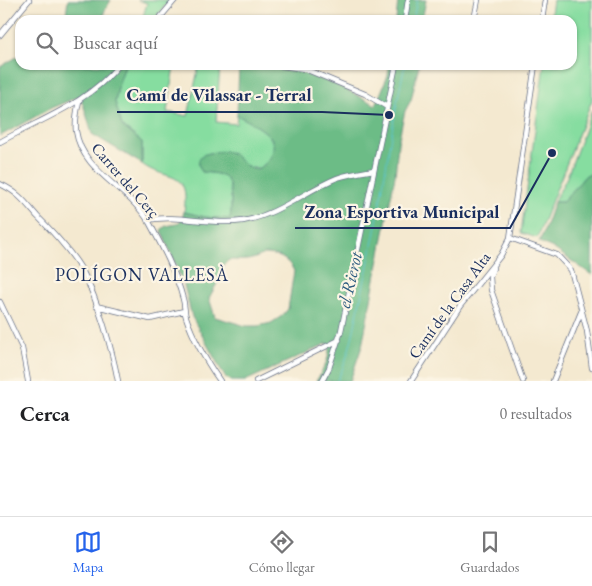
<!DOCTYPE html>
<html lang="es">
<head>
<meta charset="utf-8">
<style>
	:root { --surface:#fff; --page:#f6f6f6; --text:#202124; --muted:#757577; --line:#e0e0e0; --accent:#2563eb }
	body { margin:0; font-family:"EB Garamond",serif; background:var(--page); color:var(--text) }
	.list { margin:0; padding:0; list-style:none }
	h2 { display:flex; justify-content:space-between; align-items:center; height:65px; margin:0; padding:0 20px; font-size:21px }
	h2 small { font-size:16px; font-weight:400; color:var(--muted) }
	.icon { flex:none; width:28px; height:28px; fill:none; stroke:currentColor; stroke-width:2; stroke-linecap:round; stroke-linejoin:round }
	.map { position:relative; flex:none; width:592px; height:381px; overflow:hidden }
	.search { position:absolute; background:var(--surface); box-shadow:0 1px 4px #0004; left:15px; right:15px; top:15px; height:55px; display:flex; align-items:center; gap:12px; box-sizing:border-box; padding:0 18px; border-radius:15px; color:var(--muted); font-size:19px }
	.sheet { height:135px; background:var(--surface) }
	nav { display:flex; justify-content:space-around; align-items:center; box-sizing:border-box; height:70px; border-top:1px solid var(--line); background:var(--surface); font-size:14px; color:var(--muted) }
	nav a { display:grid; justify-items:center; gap:2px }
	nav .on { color:var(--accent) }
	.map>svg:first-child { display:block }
	.green { fill:#86dda0; stroke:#50867f }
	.forest { fill:#6cbc86; stroke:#447672; fill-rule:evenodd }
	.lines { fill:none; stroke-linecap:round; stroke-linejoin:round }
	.stream { stroke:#59c6d1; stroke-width:1 }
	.minor-casing { stroke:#677086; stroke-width:6 }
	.minor { stroke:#fff; stroke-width:4.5 }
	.labels { text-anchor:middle; stroke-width:4.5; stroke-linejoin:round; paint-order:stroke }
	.street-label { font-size:16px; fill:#1b2f5e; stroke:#fcf5e5 }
	.neighbourhood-label { font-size:18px; letter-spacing:1px; fill:#1b2f5e; stroke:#fcf5e5 }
	.water-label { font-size:18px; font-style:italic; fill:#2e5c80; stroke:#fcf5e5 }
	.leader { fill:none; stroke:#1b2f5e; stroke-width:2 }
	.callout-dot { fill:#1b2f5e; stroke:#fcf5e5; stroke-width:2 }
	.callout-label { font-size:18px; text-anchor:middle; font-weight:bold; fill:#1b2f5e; stroke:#fcf5e5; stroke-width:4.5; stroke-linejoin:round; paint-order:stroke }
</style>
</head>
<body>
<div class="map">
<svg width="592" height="381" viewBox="0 0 592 381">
	<rect width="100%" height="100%" fill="#fcf5e5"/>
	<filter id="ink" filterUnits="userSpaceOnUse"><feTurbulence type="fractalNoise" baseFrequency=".02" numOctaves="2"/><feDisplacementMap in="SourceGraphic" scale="10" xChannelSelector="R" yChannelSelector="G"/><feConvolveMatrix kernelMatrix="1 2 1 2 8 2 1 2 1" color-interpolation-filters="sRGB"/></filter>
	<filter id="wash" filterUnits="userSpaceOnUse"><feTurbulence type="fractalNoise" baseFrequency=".0096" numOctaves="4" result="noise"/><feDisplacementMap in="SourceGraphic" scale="20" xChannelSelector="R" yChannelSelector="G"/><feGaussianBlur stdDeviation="1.12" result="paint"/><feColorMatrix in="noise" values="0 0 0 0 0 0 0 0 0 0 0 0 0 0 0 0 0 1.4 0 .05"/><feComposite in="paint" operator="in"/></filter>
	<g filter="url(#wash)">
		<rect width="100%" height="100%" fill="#f4e9d0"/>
		<path class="green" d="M 138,0 L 170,0 L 153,20 L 142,20 L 147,3 Z
			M 553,0 L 592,0 L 592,100 L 537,238 L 521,233 L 544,65 L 572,65 L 572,20 L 550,20 Z
			M 125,65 L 174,65 L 167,112 L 188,116 L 199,65 L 220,66 L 216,122 L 236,124 L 237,115 C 259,126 293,143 260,168 L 248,168 L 228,152 L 209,153 L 202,172 C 209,173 221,173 226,178 C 232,185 232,210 230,219 L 205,217 L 184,212 C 191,167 165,182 142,164 L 142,142 L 122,126 L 115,102 L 119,83 Z
			M 592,110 L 592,174 L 586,175 L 563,202 L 554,202 L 567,177 Z"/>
		<path class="forest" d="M 68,0 L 111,0 L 104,12 L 104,20 L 63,20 L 66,14 Z
			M 398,0 L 426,0 L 422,20 L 396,20 Z
			M 20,55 L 20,65 L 125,65 L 119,83 L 115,102 L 122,126 L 142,142 L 142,164 L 92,134 L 85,110 L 80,96 L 51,108 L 0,136 L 0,67 Z
			M 389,65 L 419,65 L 411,100 L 405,111 L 402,124 L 398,143 L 395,176 L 362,346 L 350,381 L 316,381 C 323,370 332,356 328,343 L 245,381 L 232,381 L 225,377 L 192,317 L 184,285 L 161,230 L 166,226 L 177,224 L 182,219 L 184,212 L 205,217 L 230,219 C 232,210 232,185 226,178 C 221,173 209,173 202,172 C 198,166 197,162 202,155 C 210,153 220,150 229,152 C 242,156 250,182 268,161 C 272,156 274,149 273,143 C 272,132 246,120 237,115 L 239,66 L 294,70 L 337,85 L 376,105 L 388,75 ZM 264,254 C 277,254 288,258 294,271 L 288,309 L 282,316 L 271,323 L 258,326 L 246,326 L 215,317 L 209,298 L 221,276 L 224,264 L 229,260 C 245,260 249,262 264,254 Z
			M 592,174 L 592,275 L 553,248 L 539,242 L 544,231 L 554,202 L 563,202 L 586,175 Z"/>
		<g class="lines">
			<path class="stream" d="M 413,20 L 417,0
				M 337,381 C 350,356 355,324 361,297 C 367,270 373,242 378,215 C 387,165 393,115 405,65"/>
		</g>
	</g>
	<g filter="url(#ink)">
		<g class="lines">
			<defs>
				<path id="minor" d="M 158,20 L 175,0
					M 405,20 L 408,0
					M 474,20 L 478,0
					M 542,20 L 545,0
					M 0,35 L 29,0
					M 273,65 L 305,69 L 365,94 L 387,107
					M 79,101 C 77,110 75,122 76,131 C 82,172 129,188 149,222 C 162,246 176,272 183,299 C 185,305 184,311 186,317 C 194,341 206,361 220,381
					M 0,142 C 43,118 87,104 119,65
					M 0,184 C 18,192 25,202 37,216 C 54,233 71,251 83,272 C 98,301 112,349 118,381
					M 147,220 C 179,214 211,226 243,221 C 278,215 305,191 337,178 C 348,174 362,172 374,170
					M 510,238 L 557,255 L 571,270 L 587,331 L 592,368
					M 493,268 L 490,277 L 491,290 L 523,381
					M 0,302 L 22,348 L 28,381
					M 96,306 L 150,319 L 184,311
					M 256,381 L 339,340
					M 322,381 L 329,368 L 341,331 L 396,65
					M 411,381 L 460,306 L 501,255 L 510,238 L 535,65
					M 553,381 L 581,312"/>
			</defs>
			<use href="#minor" class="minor-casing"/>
			<use href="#minor" class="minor"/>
		</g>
	</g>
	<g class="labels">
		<g class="street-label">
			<text transform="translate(126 180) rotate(49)" y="6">Carrer del Cerç</text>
			<text transform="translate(449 305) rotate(-54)" y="6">Camí de la Casa Alta</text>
		</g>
		<g class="neighbourhood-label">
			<text x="142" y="281">POLÍGON VALLESÀ</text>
		</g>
		<g class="water-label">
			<text transform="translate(350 280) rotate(-77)" y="6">el Rierot</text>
		</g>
	</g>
	<path class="leader" d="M389 115L322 112H117M552 153L510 228H295"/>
	<g class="callout-dot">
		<circle cx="389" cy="115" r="5"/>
		<circle cx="552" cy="153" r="5"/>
	</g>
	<g class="callout-label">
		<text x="219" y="101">Camí de Vilassar - Terral</text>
		<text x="402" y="218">Zona Esportiva Municipal</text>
	</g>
</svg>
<div class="search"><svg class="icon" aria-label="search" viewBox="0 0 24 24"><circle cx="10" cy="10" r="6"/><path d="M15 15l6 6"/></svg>Buscar aquí</div>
</div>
<section class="sheet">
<h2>Cerca<small>0 resultados</small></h2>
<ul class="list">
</ul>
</section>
<nav>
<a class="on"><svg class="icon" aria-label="map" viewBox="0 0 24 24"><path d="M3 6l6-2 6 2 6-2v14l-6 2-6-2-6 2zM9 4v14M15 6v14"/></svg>Mapa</a>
<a><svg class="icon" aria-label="directions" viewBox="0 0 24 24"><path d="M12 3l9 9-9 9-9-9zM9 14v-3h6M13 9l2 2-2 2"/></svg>Cómo llegar</a>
<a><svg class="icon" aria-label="saved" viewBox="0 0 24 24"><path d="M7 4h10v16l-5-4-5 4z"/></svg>Guardados</a>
</nav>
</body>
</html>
